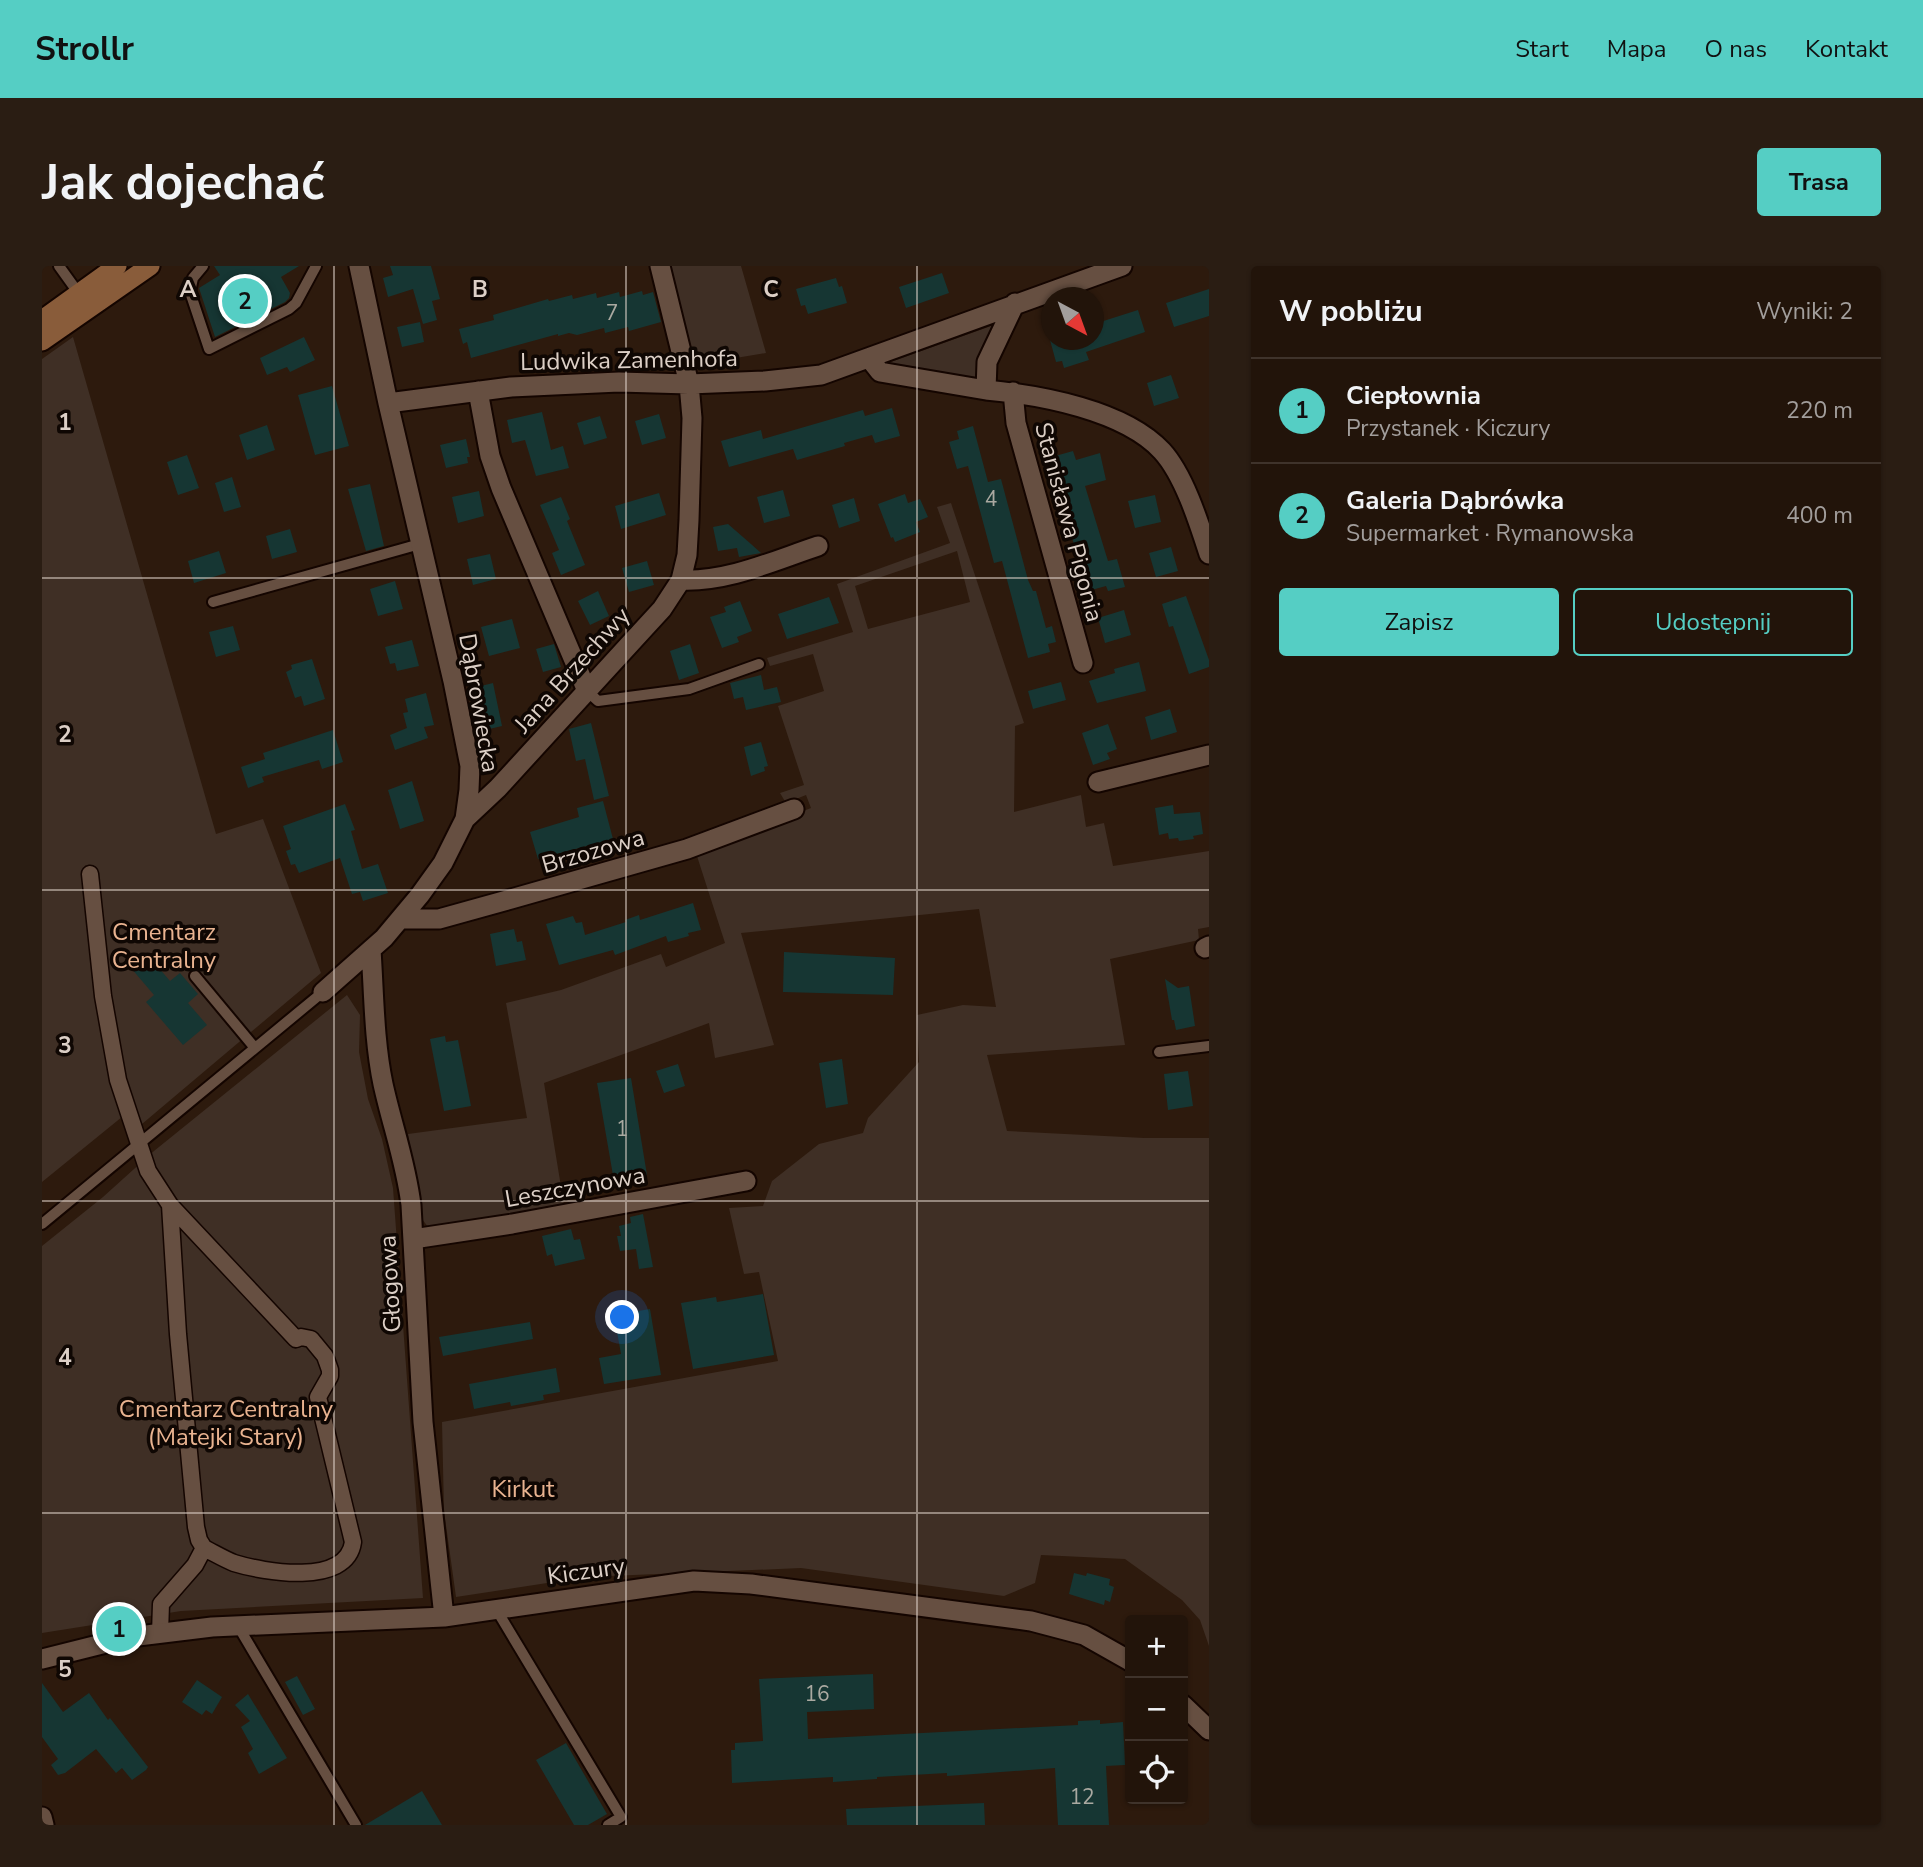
<!DOCTYPE html>
<html lang="pl">
<head>
<meta charset="utf-8">
<style>
	:root { --surface:#22140a; --page:#2a1d13; --text:#f1f3f6; --muted:#a29e9c; --line:#3f332b; --accent:#55cec4 }
	body { margin:0; font-family:"Nunito Sans",sans-serif; background:var(--page); color:var(--text) }
	.controls { position:absolute; right:21px; bottom:21px; display:grid; overflow:hidden; border-radius:7px; box-shadow:0 2px 5px #0004 }
	.controls button { width:63px; height:63px; display:grid; place-items:center; padding:0; border:0; border-bottom:2px solid var(--line); background:var(--surface); color:var(--text); font:35px sans-serif }
	.compass { position:absolute; left:999px; top:21px; width:63px; height:63px; border-radius:50%; background:var(--surface); box-shadow:0 2px 5px #0004; rotate:139deg }
	.you { position:absolute; left:581px; top:1052px; width:24px; height:24px; margin:-18px; border:5px solid #fff; border-radius:50%; background:#1a73e8; box-shadow:0 0 0 10px #1a73e833 }
	.badge { display:grid; place-items:center; width:46px; height:46px; border-radius:50%; background:var(--accent); color:#111; font-size:23px; font-weight:700 }
	.pin { position:absolute; translate:-50% -50%; border:4px solid #fff; box-shadow:0 2px 7px #0006 }
	.list { margin:0; padding:0; list-style:none }
	h2 { display:flex; justify-content:space-between; align-items:center; height:91px; margin:0; padding:0 28px; font-size:30px }
	h2 small { font-size:23px; font-weight:400; color:var(--muted) }
	.list li { display:grid; grid-template-columns:46px 1fr auto; gap:21px; align-items:center; box-sizing:border-box; height:105px; padding:0 28px; border-top:2px solid var(--line) }
	.list b { display:block; font-size:26px; white-space:nowrap }
	.list p { margin:0; font-size:23px; white-space:nowrap; color:var(--muted) }
	.list em { font-size:23px; font-style:normal; color:var(--muted) }
	.actions { display:flex; gap:14px; padding:21px 28px }
	.actions a { flex:1; padding:16px 0; border:2px solid var(--accent); border-radius:7px; text-align:center; font-size:24px; color:var(--accent) }
	.actions .main { background:var(--accent); color:#111 }
	.icon { flex:none; width:38px; height:38px; fill:none; stroke:currentColor; stroke-width:2; stroke-linecap:round; stroke-linejoin:round }
	.map { position:relative; flex:none; width:1167px; height:1559px; overflow:hidden; border-radius:7px }
	header { display:flex; align-items:center; gap:42px; box-sizing:border-box; height:98px; padding:0 35px; background:var(--accent); color:#111 }
	header strong { font-size:33px }
	nav { display:flex; gap:38px; margin-inline-start:auto; font-size:24px }
	.intro { display:flex; align-items:center; justify-content:space-between; box-sizing:border-box; height:168px; padding:0 42px }
	h1 { margin:0; font-size:49px }
	.button { padding:18px 32px; border-radius:7px; background:var(--accent); color:#111; font-size:24px; font-weight:700 }
	main { display:flex; gap:42px; padding:0 42px }
	aside { flex:1; background:var(--surface); border-radius:7px; box-shadow:0 2px 5px #0004 }
	.map>svg:first-child { display:block }
	.green { fill:#3f2f25; fill-rule:evenodd }
	.building { fill:#163633 }
	.lines { fill:none; stroke-linecap:round; stroke-linejoin:round }
	.service-casing { stroke:#140500; stroke-width:14 }
	.pedestrian-casing { stroke:#140500; stroke-width:19 }
	.minor-casing { stroke:#140500; stroke-width:23 }
	.secondary-casing { stroke:#140500; stroke-width:23 }
	.service { stroke:#664f41; stroke-width:10 }
	.pedestrian { stroke:#664f41; stroke-width:16 }
	.minor { stroke:#664f41; stroke-width:19 }
	.secondary { stroke:#895c3a; stroke-width:19 }
	.grid { fill:none; stroke:#dccfc6; stroke-width:2; stroke-opacity:0.55 }
	.labels { text-anchor:middle; stroke-width:7; stroke-linejoin:round; paint-order:stroke }
	.number-label { font-size:21px; fill:#aaa9a1 }
	.street-label { font-size:24px; fill:#dccfc6; stroke:#0f0703 }
	.park-label { font-size:24px; fill:#e9b390; stroke:#0f0703 }
	.grid-label { font-size:23px; text-anchor:middle; font-weight:bold; fill:#dccfc6; stroke:#0f0703; stroke-width:7; stroke-linejoin:round; paint-order:stroke }
</style>
</head>
<body>
<header>
<strong>Strollr</strong>
<nav><a>Start</a><a>Mapa</a><a>O nas</a><a>Kontakt</a></nav>
</header>
<div class="intro"><h1>Jak dojechać</h1><a class="button">Trasa</a></div>
<main>
<div class="map">
<svg width="1167" height="1559" viewBox="0 0 1167 1559">
	<rect width="100%" height="100%" fill="#2d1a0d"/>
	<path class="green" d="M 627,0 L 699,0 L 724,87 L 652,99 Z
		M 949,60 L 953,63 L 933,115 L 848,100 L 846,97 Z
		M 31,71 L 174,568 L 221,553 L 279,707 L 100,858 L 91,842 L 0,916 L 0,93 Z
		M 909,237 L 982,457 L 973,460 L 972,546 L 1039,529 L 1044,561 L 1062,557 L 1071,600 L 1167,585 L 1167,661 L 1156,663 L 1157,674 L 1068,693 L 1083,779 L 945,789 L 965,865 L 1102,872 L 1167,872 L 1167,1380 L 1158,1354 L 1140,1334 L 1083,1293 L 999,1289 L 993,1317 L 962,1330 L 759,1302 L 544,1311 L 414,1331 L 402,1245 L 400,1156 L 736,1095 L 717,1006 L 702,1008 L 687,942 L 721,940 L 730,915 L 777,878 L 821,867 L 826,852 L 877,796 L 875,749 L 921,739 L 954,741 L 937,643 L 699,667 L 732,779 L 673,792 L 667,757 L 502,817 L 522,939 L 398,963 L 386,961 L 380,953 L 366,868 L 485,852 L 464,737 L 519,724 L 619,688 L 624,701 L 683,677 L 654,587 L 769,542 L 764,529 L 744,537 L 738,527 L 762,519 L 736,440 L 782,425 L 771,388 L 728,400 L 725,392 L 811,366 L 795,318 L 908,277 L 895,241 ZM 915,285 L 928,336 L 826,363 L 813,320 Z
		M 305,729 L 318,749 L 317,786 L 326,833 L 340,873 L 351,922 L 381,1332 L 139,1345 L 0,1367 L 0,980 L 61,931 L 112,885 Z"/>
	<path class="building" d="M 172,0 L 257,0 L 239,11 L 248,27 L 247,32 L 243,36 L 173,71 L 157,22 L 178,9 Z
		M 348,0 L 389,0 L 398,33 L 390,35 L 395,54 L 381,58 L 371,23 L 346,31 L 341,12 L 351,9 Z
		M 900,7 L 907,27 L 864,42 L 857,21 Z
		M 794,12 L 797,21 L 800,20 L 805,37 L 766,48 L 763,39 L 759,40 L 754,23 Z
		M 1167,23 L 1167,50 L 1132,61 L 1124,37 Z
		M 600,25 L 601,29 L 611,26 L 619,56 L 587,65 L 586,61 L 563,67 L 562,62 L 535,69 L 527,67 L 516,70 L 516,68 L 429,92 L 425,76 L 421,78 L 417,63 L 452,54 L 451,49 L 506,33 L 507,35 L 530,29 L 531,33 L 554,27 L 555,32 L 577,26 L 578,31 Z
		M 1096,44 L 1103,66 L 1044,86 L 1047,94 L 1022,102 L 1020,95 L 1014,96 L 1008,74 L 1052,74 L 1052,58 Z
		M 378,56 L 382,76 L 360,81 L 355,61 Z
		M 262,71 L 273,94 L 248,106 L 245,101 L 225,109 L 218,92 Z
		M 1129,109 L 1137,132 L 1112,140 L 1105,117 Z
		M 290,120 L 307,180 L 273,189 L 256,129 Z
		M 850,142 L 858,170 L 833,177 L 830,169 L 802,177 L 803,180 L 755,194 L 751,183 L 687,201 L 679,175 L 719,164 L 721,173 L 821,144 L 823,150 Z
		M 500,146 L 509,184 L 521,180 L 527,202 L 494,210 L 483,174 L 470,177 L 465,154 Z
		M 617,148 L 624,172 L 600,179 L 593,155 Z
		M 558,150 L 565,172 L 542,179 L 535,157 Z
		M 225,159 L 233,184 L 205,194 L 197,169 Z
		M 931,160 L 946,216 L 959,213 L 986,314 L 991,325 L 994,325 L 1004,362 L 1010,360 L 1014,376 L 1006,378 L 1008,386 L 986,392 L 960,295 L 952,297 L 926,200 L 915,203 L 907,176 L 917,173 L 915,165 Z
		M 424,173 L 428,191 L 425,191 L 426,197 L 404,202 L 398,179 Z
		M 1031,185 L 1034,194 L 1058,187 L 1064,214 L 1043,220 L 1066,295 L 1075,293 L 1083,321 L 1066,325 L 1064,320 L 1046,325 L 1006,192 Z
		M 145,189 L 157,222 L 136,229 L 125,196 Z
		M 190,211 L 199,241 L 182,246 L 173,217 Z
		M 328,218 L 342,280 L 324,285 L 306,223 Z
		M 741,224 L 748,250 L 722,257 L 715,231 Z
		M 437,225 L 442,250 L 416,257 L 410,231 Z
		M 617,227 L 624,249 L 579,263 L 573,240 Z
		M 863,228 L 866,237 L 878,233 L 886,251 L 874,256 L 878,266 L 853,276 L 851,271 L 849,272 L 836,238 Z
		M 1113,229 L 1119,256 L 1093,262 L 1086,235 Z
		M 519,231 L 528,253 L 525,255 L 543,299 L 519,309 L 510,287 L 517,284 L 498,239 Z
		M 812,232 L 818,255 L 797,262 L 790,239 Z
		M 686,258 L 709,278 L 719,287 L 697,291 L 695,282 L 676,285 L 671,261 Z
		M 248,263 L 255,286 L 230,293 L 224,270 Z
		M 1129,281 L 1136,305 L 1114,311 L 1107,287 Z
		M 177,285 L 184,307 L 152,317 L 146,295 Z
		M 448,288 L 454,313 L 431,319 L 425,293 Z
		M 605,295 L 612,319 L 587,326 L 580,302 Z
		M 353,315 L 361,343 L 336,350 L 328,323 Z
		M 556,325 L 567,350 L 548,359 L 536,335 Z
		M 1144,330 L 1167,394 L 1167,401 L 1147,408 L 1131,360 L 1127,361 L 1120,338 Z
		M 787,331 L 797,357 L 745,373 L 736,348 Z
		M 698,335 L 710,365 L 695,371 L 697,376 L 680,382 L 668,351 L 684,346 L 682,341 Z
		M 1082,344 L 1089,369 L 1063,377 L 1056,352 Z
		M 470,353 L 478,382 L 447,390 L 439,361 Z
		M 191,360 L 198,384 L 174,391 L 167,366 Z
		M 370,374 L 377,400 L 355,405 L 353,397 L 348,398 L 343,381 Z
		M 512,378 L 519,401 L 501,406 L 494,383 Z
		M 648,378 L 657,407 L 637,414 L 628,385 Z
		M 270,393 L 283,433 L 262,440 L 259,430 L 253,432 L 244,406 L 250,403 L 249,399 Z
		M 1097,396 L 1104,425 L 1055,437 L 1047,415 L 1073,407 L 1072,403 Z
		M 719,409 L 722,424 L 735,421 L 739,436 L 704,444 L 701,431 L 692,433 L 688,417 Z
		M 1019,416 L 1024,434 L 991,443 L 986,425 Z
		M 451,417 L 460,460 L 443,464 L 431,422 Z
		M 384,427 L 392,459 L 382,461 L 386,472 L 353,484 L 348,469 L 365,462 L 361,447 L 366,446 L 363,433 Z
		M 1128,443 L 1135,466 L 1109,474 L 1103,451 Z
		M 549,457 L 567,530 L 552,534 L 543,493 L 534,495 L 527,463 Z
		M 1066,458 L 1075,483 L 1065,487 L 1068,493 L 1051,499 L 1040,467 Z
		M 291,464 L 301,496 L 280,503 L 277,494 L 220,511 L 222,516 L 206,522 L 199,501 L 223,493 L 221,487 Z
		M 719,476 L 726,500 L 722,501 L 723,505 L 709,510 L 702,481 Z
		M 370,515 L 382,555 L 358,563 L 346,524 Z
		M 561,535 L 571,573 L 496,593 L 488,566 L 537,551 L 535,542 Z
		M 303,538 L 313,564 L 309,565 L 320,603 L 336,598 L 346,627 L 321,635 L 318,626 L 310,628 L 298,592 L 257,607 L 253,598 L 249,599 L 244,585 L 249,583 L 241,560 Z
		M 1131,539 L 1132,548 L 1158,546 L 1161,568 L 1151,570 L 1152,573 L 1137,575 L 1136,572 L 1127,573 L 1126,567 L 1117,569 L 1113,542 Z
		M 651,637 L 659,664 L 646,667 L 647,670 L 626,676 L 624,670 L 573,689 L 571,684 L 517,699 L 504,658 L 531,650 L 534,657 L 540,656 L 543,669 L 584,656 L 583,654 L 597,649 L 598,654 Z
		M 472,663 L 475,676 L 480,675 L 484,694 L 454,700 L 448,668 Z
		M 742,686 L 853,692 L 851,729 L 741,726 Z
		M 105,688 L 128,715 L 138,707 L 156,728 L 146,737 L 165,759 L 141,779 L 104,736 L 112,729 L 89,702 Z
		M 1123,713 L 1136,722 L 1147,720 L 1153,760 L 1134,764 L 1132,754 L 1130,754 Z
		M 403,770 L 404,776 L 416,774 L 429,840 L 402,845 L 388,773 Z
		M 800,793 L 806,838 L 784,842 L 777,797 Z
		M 636,798 L 643,820 L 622,827 L 614,805 Z
		M 1146,805 L 1151,840 L 1126,844 L 1122,808 Z
		M 589,812 L 605,909 L 572,915 L 555,817 Z
		M 601,948 L 611,1001 L 597,1003 L 594,983 L 578,985 L 575,970 L 579,970 L 577,960 L 589,957 L 588,951 Z
		M 529,963 L 532,974 L 538,973 L 543,993 L 513,1000 L 510,988 L 505,990 L 500,970 Z
		M 721,1028 L 732,1089 L 651,1103 L 639,1037 L 674,1031 L 675,1036 Z
		M 608,1043 L 619,1109 L 562,1118 L 557,1092 L 579,1088 L 572,1049 Z
		M 488,1056 L 491,1073 L 401,1090 L 397,1071 Z
		M 514,1102 L 518,1126 L 501,1129 L 502,1134 L 469,1140 L 468,1136 L 432,1143 L 427,1118 Z
		M 1032,1307 L 1044,1310 L 1045,1307 L 1068,1313 L 1067,1319 L 1072,1321 L 1068,1336 L 1063,1334 L 1062,1339 L 1027,1328 Z
		M 831,1408 L 832,1443 L 765,1446 L 766,1473 L 1036,1459 L 1036,1455 L 1058,1454 L 1058,1458 L 1081,1456 L 1083,1499 L 1064,1500 L 1067,1559 L 1016,1559 L 1013,1502 L 905,1510 L 905,1507 L 835,1511 L 835,1513 L 791,1516 L 791,1511 L 690,1517 L 689,1484 L 693,1484 L 693,1477 L 721,1475 L 717,1413 Z
		M 255,1410 L 273,1443 L 261,1449 L 243,1416 Z
		M 155,1414 L 180,1431 L 170,1448 L 164,1444 L 160,1449 L 140,1436 Z
		M 0,1417 L 21,1446 L 47,1427 L 66,1454 L 68,1452 L 106,1501 L 104,1504 L 90,1514 L 80,1502 L 74,1507 L 54,1483 L 23,1507 L 16,1509 L 9,1499 L 16,1493 L 0,1471 Z
		M 206,1428 L 245,1492 L 217,1508 L 206,1487 L 211,1483 L 199,1461 L 208,1455 L 193,1439 Z
		M 524,1477 L 565,1548 L 546,1559 L 532,1559 L 494,1494 Z
		M 380,1525 L 400,1559 L 323,1559 Z
		M 942,1537 L 943,1559 L 805,1559 L 804,1543 Z"/>
	<g class="lines">
		<defs>
			<path id="service" d="M 17,0 L 40,32
				M 161,0 L 151,12 L 148,26 L 167,83 L 247,43 L 254,37 L 274,0
				M 171,336 L 378,278
				M 545,425 L 556,435 L 647,423 L 717,398
				M 153,710 L 213,782
				M 1117,786 L 1167,780
				M 0,958 L 281,726
				M 454,1343 L 579,1551 L 566,1559
				M 196,1360 L 314,1559"/>
			<path id="pedestrian" d="M 48,608 L 61,730 L 76,814 L 106,905 L 128,939 L 136,1068 L 154,1261 L 157,1274 L 162,1282 L 153,1299 L 119,1338 L 118,1367
				M 128,939 L 254,1073 L 259,1071 L 269,1073 L 283,1090 L 288,1104 L 288,1110 L 276,1131 L 311,1276 C 305,1321 221,1306 192,1297 C 182,1293 172,1287 162,1282"/>
			<path id="minor" d="M 973,37 L 945,96 L 944,124 C 998,129 1082,144 1120,185 C 1142,209 1157,257 1167,288
				M 827,92 L 838,106 L 944,124
				M 436,125 L 448,190 L 459,222 L 545,425
				M 971,126 L 974,157 L 1041,397
				M 346,137 L 469,121 L 577,116 L 647,118 L 723,115 L 779,109 L 1080,0
				M 639,314 C 686,316 731,295 776,280
				M 1056,516 L 1167,489
				M 423,553 L 456,522 L 597,368 L 620,343 L 639,314 L 645,289 L 647,254 L 650,152 L 647,118 L 618,0
				M 358,653 L 397,653 L 469,633 L 645,583 L 752,543
				M 1163,682 L 1167,680
				M 329,684 C 332,729 332,775 341,818 C 350,859 364,897 369,939 L 381,1156 L 402,1351
				M 281,726 L 342,672 L 378,629 L 401,597 L 423,553 L 427,524 L 428,500 L 411,415 L 346,137 L 317,0
				M 371,973 L 470,958 L 704,915
				M 0,1393 L 88,1371 L 170,1361 L 402,1351 L 652,1315 L 709,1318 L 989,1355 L 1042,1369 L 1088,1395
				M 1141,1439 L 1167,1464
				M 0,1551 L 2,1559"/>
			<path id="secondary" d="M 0,54 L 75,0
				M 0,75 L 108,0"/>
		</defs>
		<use href="#service" class="service-casing"/>
		<use href="#pedestrian" class="pedestrian-casing"/>
		<use href="#minor" class="minor-casing"/>
		<use href="#secondary" class="secondary-casing"/>
		<use href="#service" class="service"/>
		<use href="#pedestrian" class="pedestrian"/>
		<use href="#minor" class="minor"/>
		<use href="#secondary" class="secondary"/>
	</g>
	<path class="grid" d="M 292,0 L 292,1559M 584,0 L 584,1559M 875,0 L 875,1559M 0,312 L 1167,312M 0,624 L 1167,624M 0,935 L 1167,935M 0,1247 L 1167,1247"/>
	<g class="labels">
		<g class="number-label">
			<text x="570" y="54">7</text>
			<text x="949" y="240">4</text>
			<text x="580" y="870">1</text>
			<text x="775" y="1435">16</text>
			<text x="1040" y="1538">12</text>
		</g>
		<g class="street-label">
			<text transform="translate(587 94) rotate(-1)" y="8">Ludwika Zamenhofa</text>
			<text transform="translate(1027 256) rotate(75)" y="8">Stanisława Pigonia</text>
			<text transform="translate(530 404) rotate(-48)" y="8">Jana Brzechwy</text>
			<text transform="translate(437 437) rotate(80)" y="8">Dąbrowiecka</text>
			<text transform="translate(551 585) rotate(-16)" y="8">Brzozowa</text>
			<text transform="translate(533 921) rotate(-10)" y="8">Leszczynowa</text>
			<text transform="translate(348 1018) rotate(-93)" y="8">Głogowa</text>
			<text transform="translate(544 1305) rotate(-8)" y="8">Kiczury</text>
		</g>
		<g class="park-label">
			<text x="122" y="674">Cmentarz<tspan x="122" dy="28">Centralny</tspan></text>
			<text x="184" y="1151">Cmentarz Centralny<tspan x="184" dy="28">(Matejki Stary)</tspan></text>
			<text x="481" y="1231">Kirkut</text>
		</g>
	</g>
	<g class="grid-label">
		<text x="146" y="31">A</text>
		<text x="438" y="31">B</text>
		<text x="729" y="31">C</text>
		<text x="23" y="164">1</text>
		<text x="23" y="476">2</text>
		<text x="23" y="787">3</text>
		<text x="23" y="1099">4</text>
		<text x="23" y="1411">5</text>
	</g>
</svg>
<div class="controls">
<button>+</button>
<button>−</button>
<button><svg class="icon" aria-label="locate" viewBox="0 0 24 24"><circle cx="12" cy="12" r="6"/><path d="M12 2v4M12 18v4M2 12h4M18 12h4"/></svg></button>
</div>
<svg class="compass" viewBox="-18 -18 36 36"><path d="M0-13l5 13h-10z" fill="#e53935"/><path d="M0 13l5-13h-10z" fill="#a29e9c"/></svg>
<div class="you"></div>
<div class="pin badge" style="left:77px;top:1363px">1</div>
<div class="pin badge" style="left:203px;top:35px">2</div>
</div>
<aside>
<h2>W pobliżu<small>Wyniki: 2</small></h2>
<ul class="list">
<li><span class="badge">1</span><div><b>Ciepłownia</b><p>Przystanek · Kiczury</p></div><em>220 m</em></li>
<li><span class="badge">2</span><div><b>Galeria Dąbrówka</b><p>Supermarket · Rymanowska</p></div><em>400 m</em></li>
</ul>
<div class="actions"><a class="main">Zapisz</a><a>Udostępnij</a></div>
</aside>
</main>
</body>
</html>
